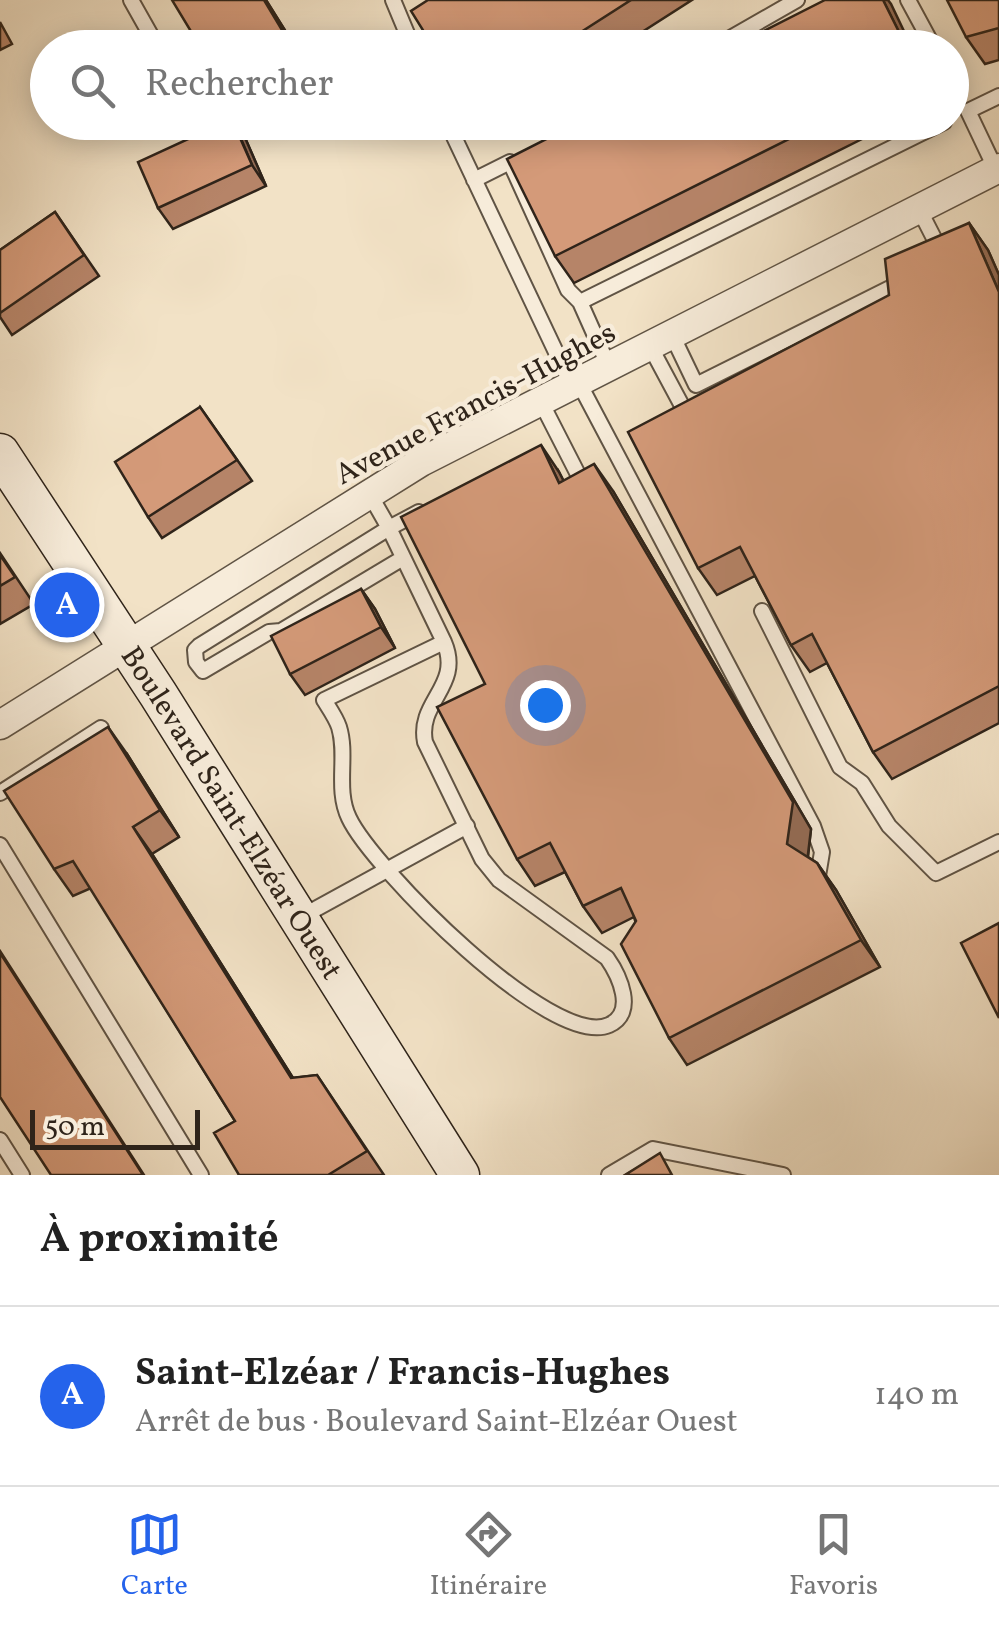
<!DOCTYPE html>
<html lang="fr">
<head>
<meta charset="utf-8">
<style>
	:root { --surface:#fff; --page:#f2f2f2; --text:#222; --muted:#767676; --line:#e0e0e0; --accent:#2563eb }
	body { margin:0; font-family:Vollkorn,serif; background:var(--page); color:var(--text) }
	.scale { position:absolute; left:30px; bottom:25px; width:170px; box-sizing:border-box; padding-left:10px; border:5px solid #2f241a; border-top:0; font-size:28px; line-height:35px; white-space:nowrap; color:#2f241a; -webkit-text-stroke:8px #f7ecda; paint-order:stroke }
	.you { position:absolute; left:545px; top:705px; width:35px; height:35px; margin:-25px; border:8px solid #fff; border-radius:50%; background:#1a73e8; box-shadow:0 0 0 15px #1a73e833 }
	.badge { display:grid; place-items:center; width:65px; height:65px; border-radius:50%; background:var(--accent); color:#fff; font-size:32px; font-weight:700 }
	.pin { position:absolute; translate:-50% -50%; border:5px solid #fff; box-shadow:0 2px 10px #0006 }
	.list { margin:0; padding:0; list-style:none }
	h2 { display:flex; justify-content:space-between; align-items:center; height:130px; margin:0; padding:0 40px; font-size:42px }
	h2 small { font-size:32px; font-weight:400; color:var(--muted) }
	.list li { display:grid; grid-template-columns:65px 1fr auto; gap:30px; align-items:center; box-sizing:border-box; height:180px; padding:0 40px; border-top:2px solid var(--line) }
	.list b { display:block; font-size:38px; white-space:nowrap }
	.list p { margin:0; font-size:32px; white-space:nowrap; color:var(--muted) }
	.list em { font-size:32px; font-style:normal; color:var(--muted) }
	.icon { flex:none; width:55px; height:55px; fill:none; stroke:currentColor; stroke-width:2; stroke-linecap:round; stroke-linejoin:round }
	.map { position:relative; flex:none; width:999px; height:1175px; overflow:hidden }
	.search { position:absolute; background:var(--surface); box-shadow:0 5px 25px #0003; left:30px; right:30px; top:30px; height:110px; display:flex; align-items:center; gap:25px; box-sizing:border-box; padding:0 35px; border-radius:55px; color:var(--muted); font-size:38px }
	.sheet { height:310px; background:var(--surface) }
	nav { display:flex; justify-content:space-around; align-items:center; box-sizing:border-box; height:140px; border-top:2px solid var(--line); background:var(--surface); font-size:28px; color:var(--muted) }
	nav a { display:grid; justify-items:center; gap:5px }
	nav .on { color:var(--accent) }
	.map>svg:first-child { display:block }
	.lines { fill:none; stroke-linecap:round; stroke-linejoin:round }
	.lane-casing { stroke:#605445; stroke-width:18 }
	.street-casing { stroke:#605445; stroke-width:31 }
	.secondary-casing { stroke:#2f241a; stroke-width:41 }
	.lane { stroke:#f7ecda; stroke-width:14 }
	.street { stroke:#f7ecda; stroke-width:28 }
	.secondary { stroke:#f7ecda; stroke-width:38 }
	.wall { fill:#b68468; stroke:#2f241a; stroke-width:2.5 }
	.shaded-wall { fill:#946c55; stroke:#2f241a; stroke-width:2.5 }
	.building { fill:#d49a79; stroke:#2f241a; stroke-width:2.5 }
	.labels { text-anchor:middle; stroke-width:9; stroke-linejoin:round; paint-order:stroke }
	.street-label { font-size:30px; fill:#2f241a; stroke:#f7ecda }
</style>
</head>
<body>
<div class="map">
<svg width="999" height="1175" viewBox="0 0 999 1175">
	<rect width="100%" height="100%" fill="#f2e2c6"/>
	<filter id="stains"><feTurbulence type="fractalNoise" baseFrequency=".002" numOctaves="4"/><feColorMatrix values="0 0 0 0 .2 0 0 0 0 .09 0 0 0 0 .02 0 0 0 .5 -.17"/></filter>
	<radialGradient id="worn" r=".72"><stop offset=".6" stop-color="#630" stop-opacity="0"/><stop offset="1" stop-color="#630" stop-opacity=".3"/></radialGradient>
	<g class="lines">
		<defs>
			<path id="lane" d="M 131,0 L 158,48
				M 393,0 L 413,48
				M 908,0 L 934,48
				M 713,48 L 797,0
				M 447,122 L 572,386
				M 558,134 L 579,122
				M 996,170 L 968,111 L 999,96
				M 474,180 L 510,162 L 568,290 L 580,302 L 609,367
				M 919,209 L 939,248 L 934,250
				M 580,302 L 944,122
				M 672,335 L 696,385 L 894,286 L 898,278
				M 650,346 L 688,417
				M 579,383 L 813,826 L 822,852 L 818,876
				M 541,402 L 586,490
				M 369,493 L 389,528 L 419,512
				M 403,558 L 281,631 L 269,632 L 203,671 L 196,662 L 195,650 L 199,646 L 389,528 L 444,642 L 324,700 C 329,708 336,718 339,727 C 348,756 335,789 349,818 C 372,867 552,1050 609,1025 C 637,1013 619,975 607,958 L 499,880 L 482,859 L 425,742 C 417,701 463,686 444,642
				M 762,611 L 840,767 L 862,783 L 889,826 L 936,873 L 999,842
				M 0,793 L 101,728
				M 0,845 L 201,1175
				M 301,917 L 467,826
				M 0,1140 L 22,1175
				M 609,1175 L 653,1149 L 783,1175"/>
			<path id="street" d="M 0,725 L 421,462 L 999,168"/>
			<g id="secondary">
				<path id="s1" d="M 0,453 L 158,694 L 460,1175"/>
			</g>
		</defs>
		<use href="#lane" class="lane-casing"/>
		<use href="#street" class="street-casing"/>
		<use href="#secondary" class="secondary-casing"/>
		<use href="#lane" class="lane"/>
		<use href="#street" class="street"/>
		<use href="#secondary" class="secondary"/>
	</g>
	<path class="wall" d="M 266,0 L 296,48 L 201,48 Z
		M 428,0 L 692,0 L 617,48 L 434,48 Z
		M 999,0 L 999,60 L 985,64 L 966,37 Z
		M 0,22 L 12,44 L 0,50 Z
		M 483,122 L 499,122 L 488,130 Z
		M 580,122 L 896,122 L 574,283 L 555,256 Z
		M 246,140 L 266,186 L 173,229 L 158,208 Z
		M 55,212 L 99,276 L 12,335 L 0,317 L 0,250 Z
		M 969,223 L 988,250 L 999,275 L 999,723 L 892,779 L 873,752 L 827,663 L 810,672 L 791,645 L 755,576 L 717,595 L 698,568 L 889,295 Z
		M 200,407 L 252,481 L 162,538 L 148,517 Z
		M 559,472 L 563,480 L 613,491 L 811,829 L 808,857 L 817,863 L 836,890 L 880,967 L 687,1065 L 669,1038 L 634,917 L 602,933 L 583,906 L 565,872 L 535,886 L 517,859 Z
		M 0,553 L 34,604 L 0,624 Z
		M 361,589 L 375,609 L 395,648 L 305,695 L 290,674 Z
		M 127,754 L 179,837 L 152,854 L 293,1078 L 317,1075 L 384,1175 L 239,1175 L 235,1121 L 91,888 L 73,896 L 54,869 Z"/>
	<path class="shaded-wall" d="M 264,0 L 266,0 L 296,48 L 285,35 Z
		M 883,0 L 888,0 L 891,4 L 912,48 L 907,48 Z
		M 234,122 L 246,140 L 266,186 L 252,165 Z
		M 969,223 L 988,250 L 999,275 L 999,292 Z
		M 541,445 L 559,472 L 578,509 L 559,483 Z
		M 594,464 L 613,491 L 811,829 L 806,871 L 787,844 Z
		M 361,589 L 375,609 L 395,648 L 381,627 Z
		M 108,727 L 127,754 L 179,837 L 160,810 Z
		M 133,827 L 152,854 L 310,1105 L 291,1078 Z
		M 817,863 L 836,890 L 880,967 L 861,940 Z
		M 0,951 L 144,1175 L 143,1175 L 0,953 Z"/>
	<path class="building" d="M 172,0 L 264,0 L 285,35 L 265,48 L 201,48 Z
		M 428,0 L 631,0 L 556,48 L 434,48 L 411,11 Z
		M 825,0 L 883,0 L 907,48 L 730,48 Z
		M 947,0 L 999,0 L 999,28 L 966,37 Z
		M 225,122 L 233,122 L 252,165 L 158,208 L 138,162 Z
		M 580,122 L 823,122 L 555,256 L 507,159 Z
		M 55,212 L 84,255 L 0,313 L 0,250 Z
		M 969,223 L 999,292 L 999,686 L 873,752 L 812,634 L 791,645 L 740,547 L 698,568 L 628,432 L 889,295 L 885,259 Z
		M 200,407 L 237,460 L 148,517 L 115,462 Z
		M 541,445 L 559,483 L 594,464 L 793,802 L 787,844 L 817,863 L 861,940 L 669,1038 L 621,944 L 636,921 L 621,888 L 583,906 L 550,843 L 517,859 L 437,707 L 485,684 L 401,517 Z
		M 0,555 L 15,577 L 0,586 Z
		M 361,589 L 381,627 L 290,674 L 271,636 Z
		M 108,727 L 160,810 L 133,827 L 291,1078 L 317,1075 L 367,1151 L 328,1175 L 239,1175 L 214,1133 L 235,1121 L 73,861 L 54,869 L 4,791 Z
		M 999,923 L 999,1018 L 961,943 Z
		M 0,953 L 143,1175 L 51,1175 L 0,1097 Z
		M 660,1153 L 672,1175 L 625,1175 Z"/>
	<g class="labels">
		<g class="street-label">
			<text transform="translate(475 403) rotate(-28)" y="10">Avenue Francis-Hughes</text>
			<text dy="10" stroke="none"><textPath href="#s1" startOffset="428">Boulevard Saint-Elzéar Ouest</textPath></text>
		</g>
	</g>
	<rect width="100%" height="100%" filter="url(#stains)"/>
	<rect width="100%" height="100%" fill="url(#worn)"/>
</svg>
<div class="scale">50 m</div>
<div class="you"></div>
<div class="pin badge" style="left:67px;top:605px">A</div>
<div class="search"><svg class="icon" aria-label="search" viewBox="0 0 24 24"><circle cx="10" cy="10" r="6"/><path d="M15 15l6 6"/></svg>Rechercher</div>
</div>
<section class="sheet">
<h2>À proximité<small></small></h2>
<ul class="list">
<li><span class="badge">A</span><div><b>Saint-Elzéar / Francis-Hughes</b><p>Arrêt de bus · Boulevard Saint-Elzéar Ouest</p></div><em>140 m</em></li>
</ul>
</section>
<nav>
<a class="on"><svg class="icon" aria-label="map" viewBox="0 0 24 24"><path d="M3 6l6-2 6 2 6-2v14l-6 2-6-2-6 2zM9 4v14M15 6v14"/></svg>Carte</a>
<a><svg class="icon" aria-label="directions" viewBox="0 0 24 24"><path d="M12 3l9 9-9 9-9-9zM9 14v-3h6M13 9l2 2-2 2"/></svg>Itinéraire</a>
<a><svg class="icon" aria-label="saved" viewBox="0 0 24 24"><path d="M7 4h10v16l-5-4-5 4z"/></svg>Favoris</a>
</nav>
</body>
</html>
